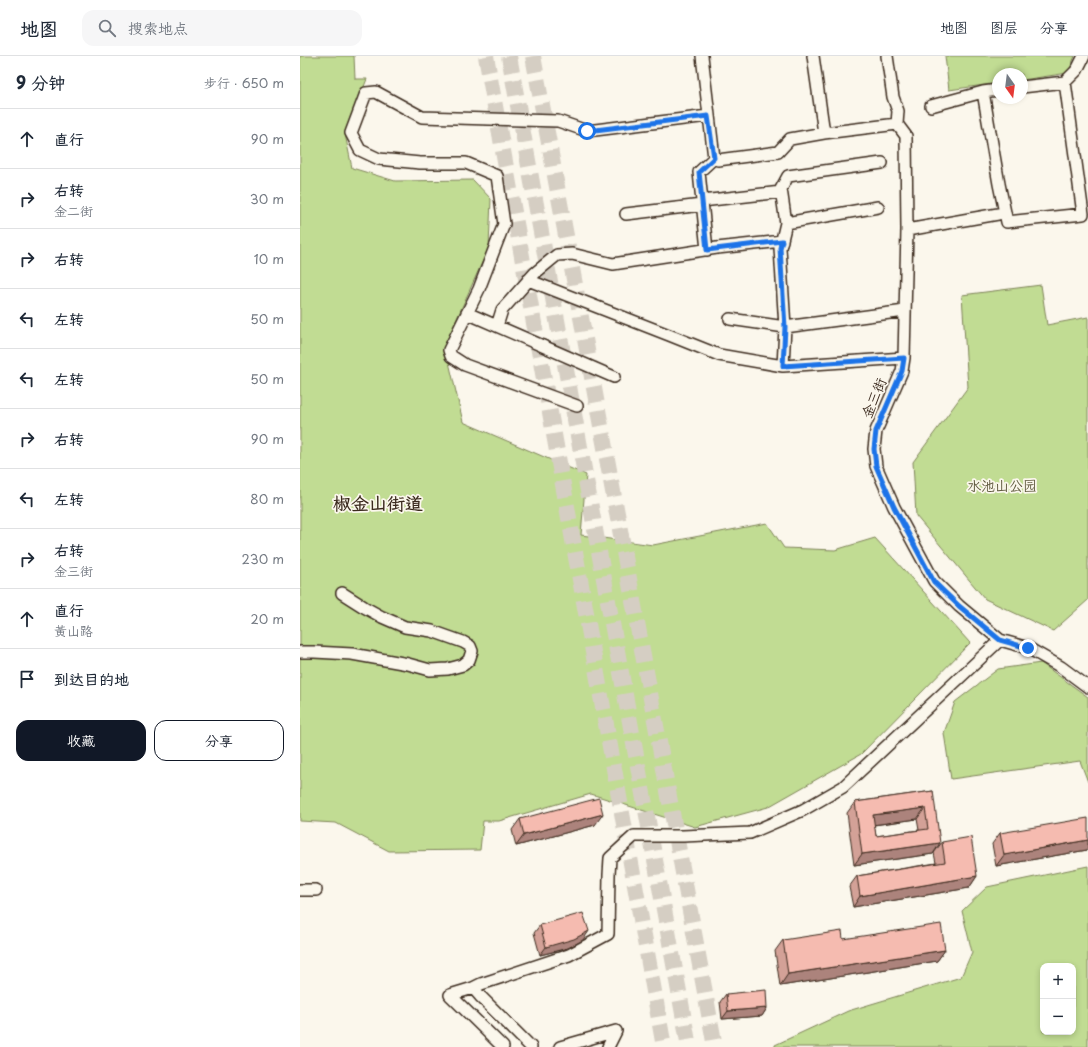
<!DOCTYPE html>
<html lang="zh">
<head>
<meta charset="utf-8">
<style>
	:root { --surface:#fff; --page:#f6f6f7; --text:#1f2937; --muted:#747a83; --line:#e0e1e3; --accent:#111827 }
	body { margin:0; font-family:"Playpen Sans","LXGW WenKai TC",sans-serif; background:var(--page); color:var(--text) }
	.controls { position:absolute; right:12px; bottom:12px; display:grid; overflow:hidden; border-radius:8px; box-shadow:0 2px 6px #0003 }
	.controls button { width:36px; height:36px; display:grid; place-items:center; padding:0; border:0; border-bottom:1px solid var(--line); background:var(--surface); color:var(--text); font:20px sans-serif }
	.compass { position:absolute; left:692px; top:12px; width:36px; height:36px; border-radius:50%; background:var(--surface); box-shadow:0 2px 6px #0003; rotate:166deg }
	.stop { position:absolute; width:12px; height:12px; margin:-9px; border:3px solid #1a73e8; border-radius:50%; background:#fff }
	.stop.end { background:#1a73e8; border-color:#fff; box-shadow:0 1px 4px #0008 }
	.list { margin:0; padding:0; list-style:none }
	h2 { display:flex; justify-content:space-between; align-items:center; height:52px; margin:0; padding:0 16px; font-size:17px }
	h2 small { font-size:13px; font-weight:400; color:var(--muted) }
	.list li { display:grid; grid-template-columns:26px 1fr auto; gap:12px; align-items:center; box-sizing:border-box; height:60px; padding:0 16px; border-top:1px solid var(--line) }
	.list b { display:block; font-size:15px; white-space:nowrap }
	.list p { margin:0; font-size:13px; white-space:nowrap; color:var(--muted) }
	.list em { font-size:13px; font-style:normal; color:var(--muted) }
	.actions { display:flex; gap:8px; padding:12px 16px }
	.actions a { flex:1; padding:9px 0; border:1px solid var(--accent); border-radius:12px; text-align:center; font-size:14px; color:var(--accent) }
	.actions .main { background:var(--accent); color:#fff }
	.icon { flex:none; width:22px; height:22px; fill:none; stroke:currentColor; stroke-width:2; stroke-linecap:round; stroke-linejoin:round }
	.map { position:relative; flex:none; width:788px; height:991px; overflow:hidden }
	header { display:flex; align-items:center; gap:24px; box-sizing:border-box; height:56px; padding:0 20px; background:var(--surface); border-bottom:1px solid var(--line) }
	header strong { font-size:19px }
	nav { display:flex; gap:22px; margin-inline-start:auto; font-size:14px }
	.search { width:280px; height:36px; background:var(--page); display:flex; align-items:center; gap:10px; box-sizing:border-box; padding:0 14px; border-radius:12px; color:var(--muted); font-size:15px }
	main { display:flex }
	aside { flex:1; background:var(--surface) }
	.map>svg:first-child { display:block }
	.green { fill:#c1dc93; stroke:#7e8358; fill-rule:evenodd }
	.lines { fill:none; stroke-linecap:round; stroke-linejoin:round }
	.highway-tunnel { stroke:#d5cec3; stroke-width:16; stroke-dasharray:16 8; stroke-linecap:butt }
	.minor-casing { stroke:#3b2a1e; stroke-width:14 }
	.minor { stroke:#fbf7ec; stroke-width:11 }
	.wall { fill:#d3a197; stroke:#3b2a1e; fill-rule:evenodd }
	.shaded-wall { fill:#ac837b; stroke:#3b2a1e }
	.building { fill:#f5bbb0; stroke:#3b2a1e; fill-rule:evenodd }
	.route { stroke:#1a73e8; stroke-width:5 }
	.labels { text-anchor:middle; stroke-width:3.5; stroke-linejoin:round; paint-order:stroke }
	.street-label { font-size:14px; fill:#3b2a1e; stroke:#fbf7ec }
	.park-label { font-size:14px; fill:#5c563b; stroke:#fbf7ec }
	.district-label { font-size:18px; font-weight:bold; fill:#3b2a1e; stroke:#fbf7ec }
</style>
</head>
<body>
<header>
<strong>地图</strong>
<div class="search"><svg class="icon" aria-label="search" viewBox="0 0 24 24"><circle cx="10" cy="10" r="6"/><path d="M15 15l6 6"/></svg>搜索地点</div>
<nav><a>地图</a><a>图层</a><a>分享</a></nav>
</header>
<main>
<aside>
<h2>9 分钟<small>步行 · 650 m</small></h2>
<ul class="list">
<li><svg class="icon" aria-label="ahead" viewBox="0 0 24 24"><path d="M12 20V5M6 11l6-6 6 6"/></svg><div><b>直行</b></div><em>90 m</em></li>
<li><svg class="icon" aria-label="right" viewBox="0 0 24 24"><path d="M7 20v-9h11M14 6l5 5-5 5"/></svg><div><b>右转</b><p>金二街</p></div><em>30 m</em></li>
<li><svg class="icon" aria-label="right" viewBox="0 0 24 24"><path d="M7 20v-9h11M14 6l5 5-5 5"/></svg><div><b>右转</b></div><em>10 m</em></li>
<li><svg class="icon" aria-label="left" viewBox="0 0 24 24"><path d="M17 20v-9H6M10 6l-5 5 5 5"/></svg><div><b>左转</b></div><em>50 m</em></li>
<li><svg class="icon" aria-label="left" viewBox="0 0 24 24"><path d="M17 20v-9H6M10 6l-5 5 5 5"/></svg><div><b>左转</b></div><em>50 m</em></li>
<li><svg class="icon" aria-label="right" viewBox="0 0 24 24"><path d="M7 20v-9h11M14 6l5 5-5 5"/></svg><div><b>右转</b></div><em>90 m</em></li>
<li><svg class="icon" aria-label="left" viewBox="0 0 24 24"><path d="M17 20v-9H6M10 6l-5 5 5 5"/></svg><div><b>左转</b></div><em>80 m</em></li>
<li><svg class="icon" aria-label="right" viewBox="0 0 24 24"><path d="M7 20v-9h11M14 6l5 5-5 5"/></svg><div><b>右转</b><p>金三街</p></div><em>230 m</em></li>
<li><svg class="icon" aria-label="ahead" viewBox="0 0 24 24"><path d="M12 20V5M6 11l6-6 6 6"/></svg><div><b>直行</b><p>黄山路</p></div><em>20 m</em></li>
<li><svg class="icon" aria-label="arrive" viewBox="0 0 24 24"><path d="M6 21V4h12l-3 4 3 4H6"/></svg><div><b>到达目的地</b></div></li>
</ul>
<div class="actions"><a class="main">收藏</a><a>分享</a></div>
</aside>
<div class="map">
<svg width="788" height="991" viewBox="0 0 788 991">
	<rect width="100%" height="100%" fill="#fbf7ec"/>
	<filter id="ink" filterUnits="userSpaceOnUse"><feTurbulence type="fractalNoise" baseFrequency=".025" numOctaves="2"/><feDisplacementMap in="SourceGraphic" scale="8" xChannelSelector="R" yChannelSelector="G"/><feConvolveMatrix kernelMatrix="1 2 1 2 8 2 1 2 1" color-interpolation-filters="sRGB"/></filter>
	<g filter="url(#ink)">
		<path class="green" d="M 0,0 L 54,0 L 55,23 L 67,23 L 45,78 L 52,112 L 95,125 L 173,124 L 191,143 L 189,191 L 145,289 L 163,366 L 286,419 L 281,479 L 353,489 L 467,467 L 484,492 L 535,494 L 575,482 L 670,587 L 561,698 L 468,751 L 395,771 L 291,738 L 199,765 L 183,765 L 180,794 L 89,795 L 36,767 L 0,765 Z
			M 645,0 L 775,0 L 768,17 L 722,24 L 722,18 L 698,18 L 698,27 L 649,34 Z
			M 741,229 L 747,269 L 788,261 L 788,544 L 753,575 L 685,543 L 616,460 L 613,406 L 668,331 L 662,239 Z
			M 741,607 L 788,641 L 788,726 L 780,705 L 651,723 L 644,677 L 655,646 L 698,613 Z
			M 788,810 L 788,991 L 475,991 L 475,989 L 548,955 L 661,921 L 672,896 L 662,855 L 687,831 ZM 743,910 L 773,910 L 773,976 L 743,976 Z"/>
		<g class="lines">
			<path class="highway-tunnel" d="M 186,0 L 364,991
				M 209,0 L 389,991
				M 233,0 L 415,991"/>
			<defs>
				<path id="minor" d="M 402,0 L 414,102 L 418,104 L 478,96 L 490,83 L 524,77 L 597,68
					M 513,0 L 524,77
					M 587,0 L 593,41 L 598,55 L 597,68 L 606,80 L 607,174 L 604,302 L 602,315 L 576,375 L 574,393 L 576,410 L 594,451 L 634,525 L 659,550 L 700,584 L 728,592 L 761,611 L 788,631
					M 722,31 L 765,26 L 777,14 L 784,0
					M 683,36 L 699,128 L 707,166 L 783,158 L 765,26
					M 631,50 L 683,36 L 698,34
					M 402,145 L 481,136
					M 326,158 L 402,149
					M 486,167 L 578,151
					M 607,174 L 698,158
					M 407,194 L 399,116 L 414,102
					M 228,224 L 369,279 L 419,299 L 483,310 L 604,302
					M 167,257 L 314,321
					M 430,263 L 485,271 L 605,255
					M 197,270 L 202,254 L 235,217 L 257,199 L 272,198 L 313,208 L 417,192 L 482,185
					M 483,310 L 485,271 L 480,192 L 486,167 L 481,133 L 488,120 L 582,107
					M 277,350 L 165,309 L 151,300 L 149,294 L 179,233 L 204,168 L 197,120 L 166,107 L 120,107 L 79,103 L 60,94 L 51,77 L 66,37 L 76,36 L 122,61 L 258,65 L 287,75 L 408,60
					M 0,596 L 14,596 L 52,598 L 108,608 L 130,614 L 148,613 L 163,609 L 169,604 L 172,595 L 170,590 L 163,586 L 132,575 L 105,571 L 82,561 L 64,551 L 42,537
					M 0,834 L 16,834
					M 173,932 L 150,939 L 203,991
					M 231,991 L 180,940 L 173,932 L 181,928 L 269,899 L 308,878 L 309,819 L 310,802 L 334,780 L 383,780 L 450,777 L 503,754 L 543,731 L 700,584
					M 260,991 L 316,975 L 308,991"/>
			</defs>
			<use href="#minor" class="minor-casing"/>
			<use href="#minor" class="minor"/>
		</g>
		<path class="wall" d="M 633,735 L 633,798 L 554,809 L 547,757 L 555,746 ZM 617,763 L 619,774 L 576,780 L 574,769 Z
			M 220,763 L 295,769 L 216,790 L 212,774 Z
			M 700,777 L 787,794 L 696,810 L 692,788 Z
			M 642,786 L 677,820 L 669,832 L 553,851 L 549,831 L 557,820 L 636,807 L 634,797 Z
			M 240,869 L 283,884 L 268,892 L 240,899 L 234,877 Z
			M 543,883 L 645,894 L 637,905 L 480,930 L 475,895 L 483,884 Z
			M 426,938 L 467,952 L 462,960 L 422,963 L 420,946 Z"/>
		<path class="shaded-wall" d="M 625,752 L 617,763 L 565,770 L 573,759 Z
			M 303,758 L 295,769 L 216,790 L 224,779 Z
			M 788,784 L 788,792 L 787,794 L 696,810 L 704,799 Z
			M 640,787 L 633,798 L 554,809 L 562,798 Z
			M 677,820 L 669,832 L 553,851 L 560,840 Z
			M 289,875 L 283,884 L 268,892 L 240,899 L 246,891 Z
			M 645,894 L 637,905 L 480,930 L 488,918 Z
			M 467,952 L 462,960 L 422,963 L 428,955 Z"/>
		<path class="building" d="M 633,735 L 640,787 L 562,798 L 555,746 ZM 625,752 L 628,773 L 576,780 L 573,759 Z
			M 299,742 L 303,758 L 224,779 L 220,763 Z
			M 788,762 L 788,784 L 704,799 L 700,777 Z
			M 671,781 L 677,820 L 560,840 L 557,820 L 645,806 L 642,786 Z
			M 283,857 L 289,875 L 274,883 L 246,891 L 240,869 Z
			M 641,868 L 645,894 L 488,918 L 483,884 L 542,875 L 543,883 Z
			M 466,934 L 467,952 L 428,955 L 426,938 Z"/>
	</g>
	<g class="lines" filter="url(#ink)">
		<path class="route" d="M 287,75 L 408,60 L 414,102 L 399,116 L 407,194 L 482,185 L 480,192 L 485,271 L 483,310 L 604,302 L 602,315 L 576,375 L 574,393 L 576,410 L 594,451 L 634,526 L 659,550 L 700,584 L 728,592"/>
	</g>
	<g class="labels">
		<g class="street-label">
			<text transform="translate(574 342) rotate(-67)" y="5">金三街</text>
		</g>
		<g class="park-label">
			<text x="702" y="435">水池山公园</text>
		</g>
		<g class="district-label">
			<text x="78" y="454">椒金山街道</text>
		</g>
	</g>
</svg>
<div class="controls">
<button>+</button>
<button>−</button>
</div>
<svg class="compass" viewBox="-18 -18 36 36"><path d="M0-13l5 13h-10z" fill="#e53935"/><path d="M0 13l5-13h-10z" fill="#747a83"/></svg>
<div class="stop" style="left:287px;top:75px"></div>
<div class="stop end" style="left:728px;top:592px"></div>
</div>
</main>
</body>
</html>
